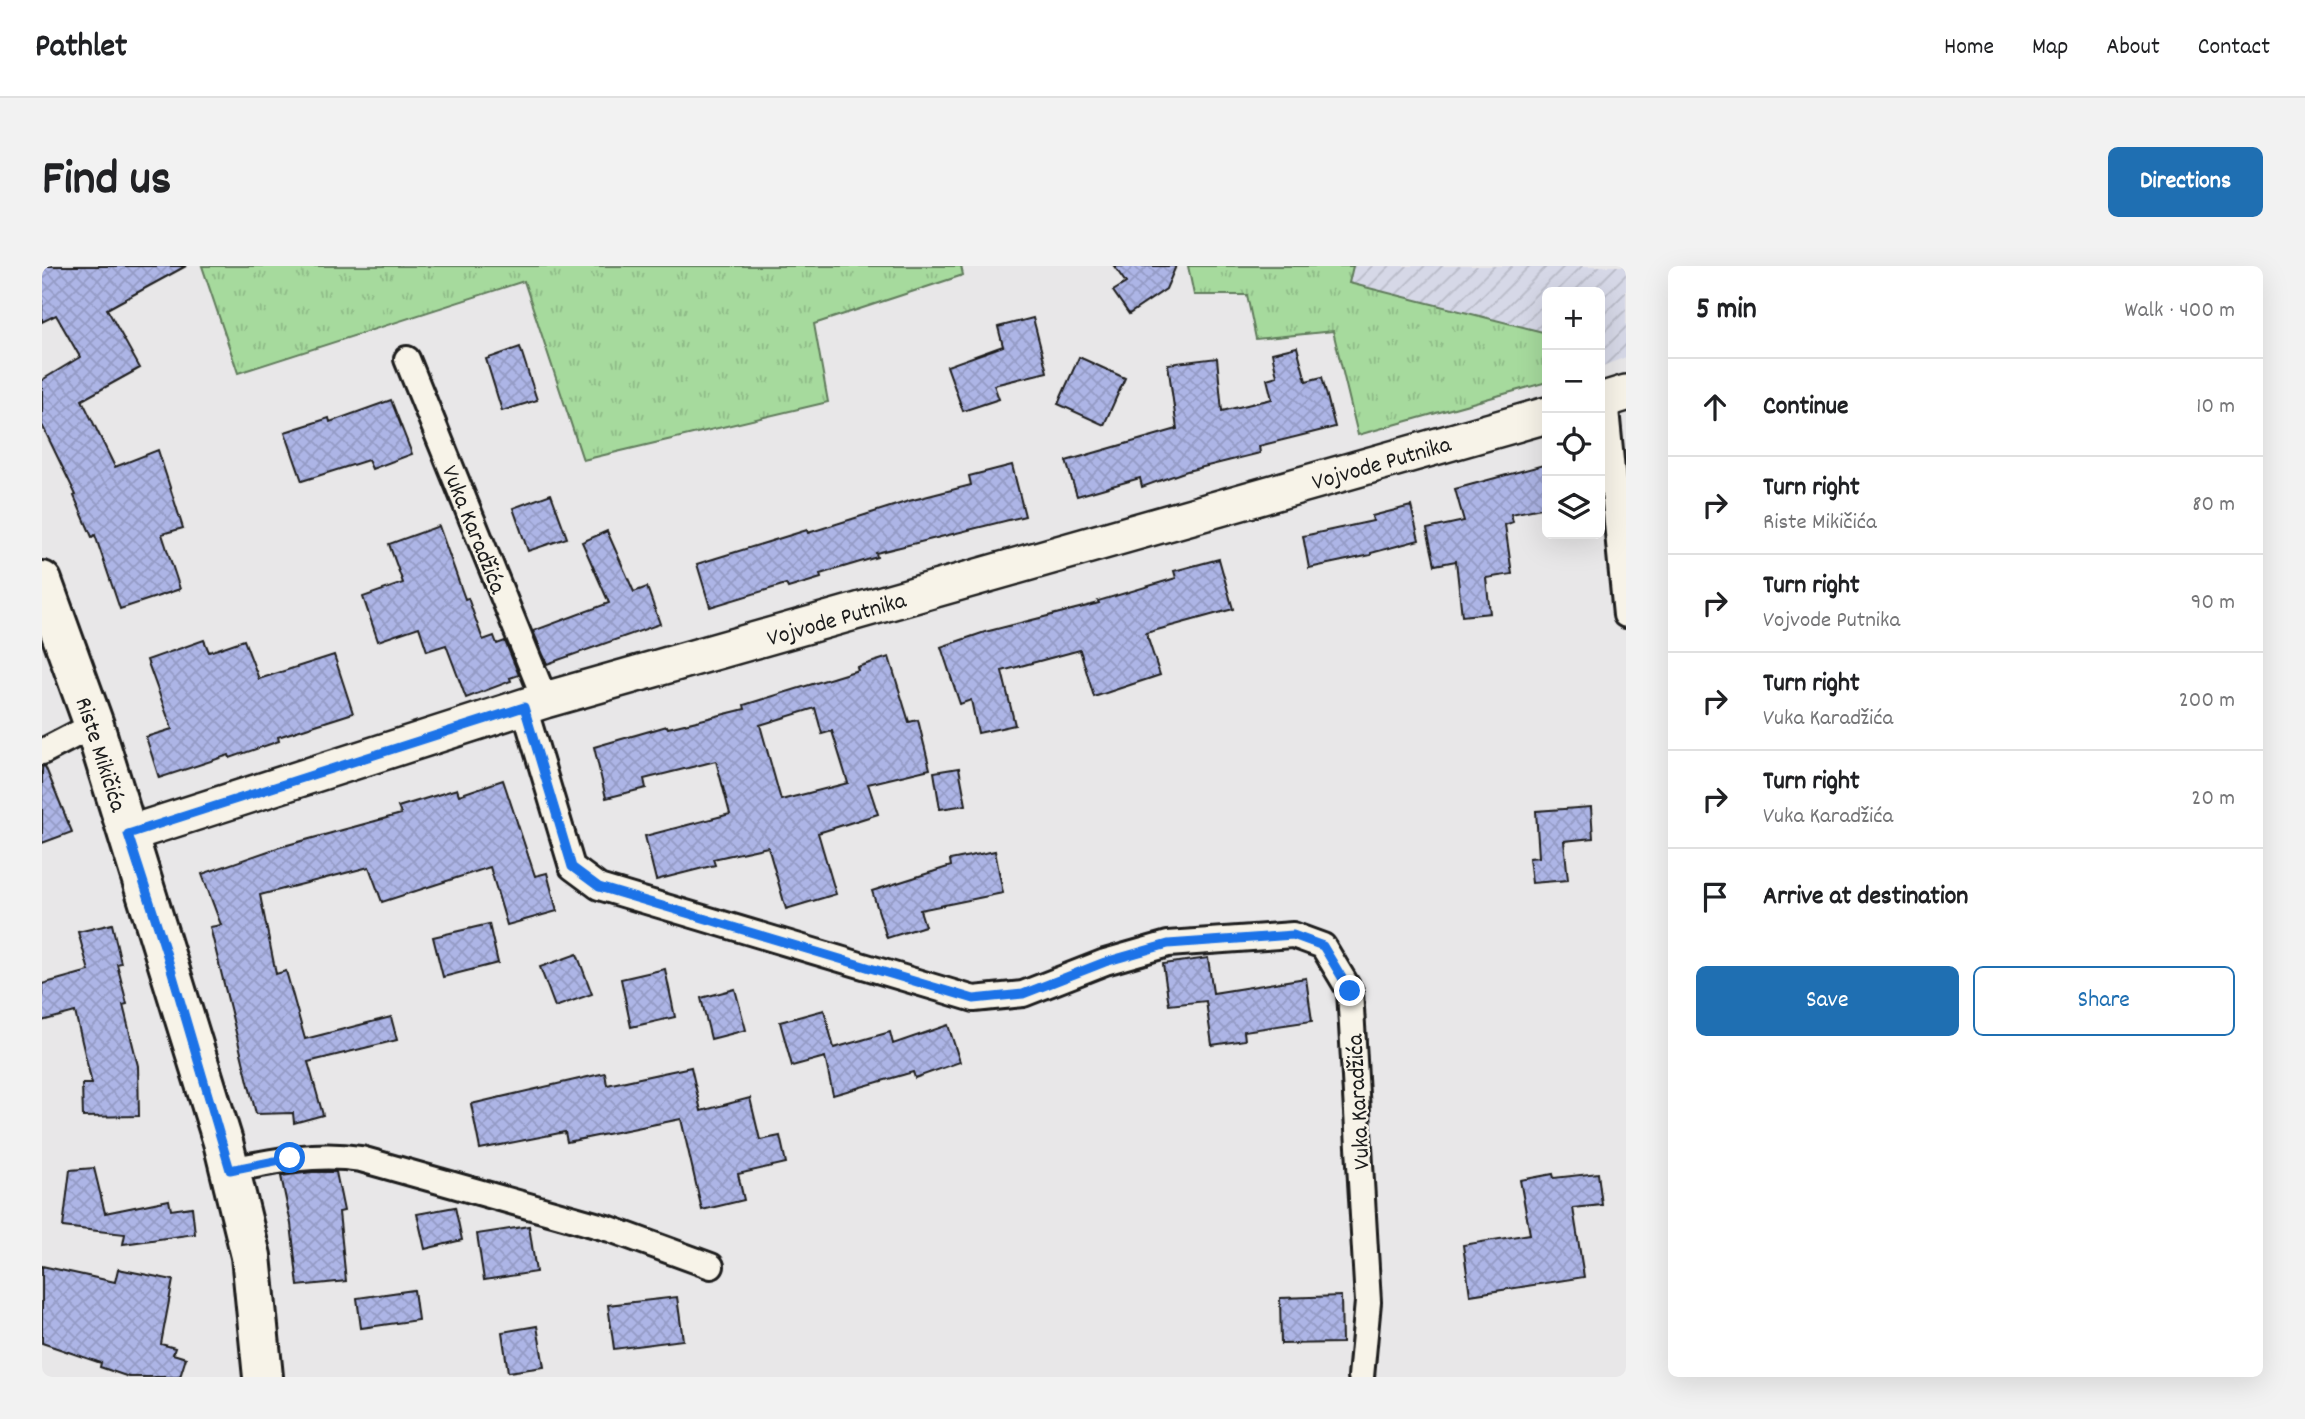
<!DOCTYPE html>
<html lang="en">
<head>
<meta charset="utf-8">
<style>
	:root { --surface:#fff; --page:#f2f2f2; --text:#202124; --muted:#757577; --line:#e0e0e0; --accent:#1f6fb2 }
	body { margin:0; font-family:Dekko,sans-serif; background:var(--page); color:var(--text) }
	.controls { position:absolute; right:21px; top:21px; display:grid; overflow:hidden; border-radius:10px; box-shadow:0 7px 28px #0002 }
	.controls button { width:63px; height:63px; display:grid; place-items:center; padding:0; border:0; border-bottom:2px solid var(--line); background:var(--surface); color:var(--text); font:35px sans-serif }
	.stop { position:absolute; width:21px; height:21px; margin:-16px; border:5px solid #1a73e8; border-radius:50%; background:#fff }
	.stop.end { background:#1a73e8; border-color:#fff; box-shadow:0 2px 7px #0008 }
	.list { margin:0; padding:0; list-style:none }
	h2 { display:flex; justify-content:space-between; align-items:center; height:91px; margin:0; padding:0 28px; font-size:30px }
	h2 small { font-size:23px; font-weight:400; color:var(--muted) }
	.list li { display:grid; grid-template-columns:46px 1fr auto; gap:21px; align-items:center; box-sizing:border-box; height:98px; padding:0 28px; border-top:2px solid var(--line) }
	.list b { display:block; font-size:26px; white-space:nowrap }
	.list p { margin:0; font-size:23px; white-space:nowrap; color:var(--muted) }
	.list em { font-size:23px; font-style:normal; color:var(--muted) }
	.actions { display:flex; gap:14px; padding:21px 28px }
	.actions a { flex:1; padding:16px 0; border:2px solid var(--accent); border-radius:10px; text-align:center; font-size:24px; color:var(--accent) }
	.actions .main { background:var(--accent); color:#fff }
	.icon { flex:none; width:38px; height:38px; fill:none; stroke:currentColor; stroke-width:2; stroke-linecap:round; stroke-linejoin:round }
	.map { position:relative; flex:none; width:1584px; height:1111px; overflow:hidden; border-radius:10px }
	header { display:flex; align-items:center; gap:42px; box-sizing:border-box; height:98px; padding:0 35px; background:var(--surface); border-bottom:2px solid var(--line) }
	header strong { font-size:33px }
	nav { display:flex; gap:38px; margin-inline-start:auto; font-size:24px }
	.intro { display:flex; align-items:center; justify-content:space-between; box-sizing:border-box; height:168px; padding:0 42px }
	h1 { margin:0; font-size:49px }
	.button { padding:18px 32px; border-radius:10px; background:var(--accent); color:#fff; font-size:24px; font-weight:700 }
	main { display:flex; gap:42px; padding:0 42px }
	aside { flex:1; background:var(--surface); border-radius:10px; box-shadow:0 7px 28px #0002 }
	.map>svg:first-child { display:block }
	.industrial { fill:url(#industrial-furrows) }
	.grass { fill:url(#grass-tufts); stroke:#617b5c; stroke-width:2 }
	.building { fill:url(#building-cross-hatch); stroke:#1c1c1c; stroke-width:2; fill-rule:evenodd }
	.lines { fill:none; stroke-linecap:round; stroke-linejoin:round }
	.street-casing { stroke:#1c1c1c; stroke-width:30 }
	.secondary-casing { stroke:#1c1c1c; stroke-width:40 }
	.primary-casing { stroke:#1c1c1c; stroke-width:44 }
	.street { stroke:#f7f3e8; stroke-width:24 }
	.secondary { stroke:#f7f3e8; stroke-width:35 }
	.primary { stroke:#f7f3e8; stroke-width:38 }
	.route { stroke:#1a73e8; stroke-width:9 }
	.labels { text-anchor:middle; stroke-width:5; stroke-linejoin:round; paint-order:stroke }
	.street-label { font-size:24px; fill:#1c1c1c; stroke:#f7f3e8 }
</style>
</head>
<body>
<header>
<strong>Pathlet</strong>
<nav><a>Home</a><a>Map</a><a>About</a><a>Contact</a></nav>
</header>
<div class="intro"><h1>Find us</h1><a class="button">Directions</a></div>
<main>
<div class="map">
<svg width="1584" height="1111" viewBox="0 0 1584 1111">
	<defs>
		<pattern id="industrial-furrows" width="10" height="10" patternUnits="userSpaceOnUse" patternTransform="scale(1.75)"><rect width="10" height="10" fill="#d6d8e7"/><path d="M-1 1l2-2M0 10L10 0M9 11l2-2" fill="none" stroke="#b7b9c6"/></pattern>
		<pattern id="grass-tufts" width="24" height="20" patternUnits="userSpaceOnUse" patternTransform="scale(1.75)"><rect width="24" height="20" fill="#a6da9d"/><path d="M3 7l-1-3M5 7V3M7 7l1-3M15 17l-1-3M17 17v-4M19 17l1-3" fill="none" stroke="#8eba87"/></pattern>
		<pattern id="building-cross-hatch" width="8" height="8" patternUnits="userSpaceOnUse" patternTransform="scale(1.75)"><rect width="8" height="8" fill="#adb5e6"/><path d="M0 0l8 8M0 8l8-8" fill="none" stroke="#949bc5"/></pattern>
	</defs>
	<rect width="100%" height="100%" fill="#e8e7e8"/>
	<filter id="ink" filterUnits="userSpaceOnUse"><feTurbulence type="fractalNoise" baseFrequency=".0143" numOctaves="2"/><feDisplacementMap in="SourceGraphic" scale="14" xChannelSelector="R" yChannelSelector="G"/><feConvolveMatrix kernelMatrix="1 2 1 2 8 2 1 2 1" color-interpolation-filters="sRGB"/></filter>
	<g filter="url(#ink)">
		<path class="industrial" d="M 1311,0 L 1584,0 L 1584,91 L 1558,101 L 1558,26 L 1505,26 L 1505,67 L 1306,17 Z"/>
		<path class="grass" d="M 160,0 L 919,0 L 921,9 L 772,58 L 786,136 L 541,194 L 482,15 L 196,107 Z
			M 1146,0 L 1311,0 L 1307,17 L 1505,67 L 1505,116 L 1316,169 L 1291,65 L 1214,73 L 1205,29 L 1152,29 Z"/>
		<path class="building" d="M 0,0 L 144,0 L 65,43 L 98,102 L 40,134 L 73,201 L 116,184 L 141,262 L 120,268 L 138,323 L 78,343 L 53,269 L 50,271 L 32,230 L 34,229 L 0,159 L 0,114 L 38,91 L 14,49 L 0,56 Z
			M 1072,0 L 1134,0 L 1124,23 L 1087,48 L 1071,25 L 1084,17 Z
			M 991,52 L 1005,106 L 952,119 L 957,133 L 921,145 L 905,100 L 961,80 L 956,61 Z
			M 478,81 L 495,134 L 460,145 L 444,93 Z
			M 1255,81 L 1264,115 L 1280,111 L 1293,161 L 1217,180 L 1218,187 L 1145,205 L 1100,221 L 1098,212 L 1035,230 L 1024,195 L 1135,163 L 1126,98 L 1175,92 L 1180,145 L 1230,133 L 1225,113 L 1235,110 L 1230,87 Z
			M 1037,91 L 1083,112 L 1062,159 L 1016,138 Z
			M 349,134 L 370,188 L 330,203 L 326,194 L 260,215 L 243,166 L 287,152 L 288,156 Z
			M 1505,198 L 1505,241 L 1469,248 L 1471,256 L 1463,259 L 1470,308 L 1444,312 L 1448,347 L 1420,350 L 1414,295 L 1393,299 L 1385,263 L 1422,255 L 1413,223 Z
			M 970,199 L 983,250 L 834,287 L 835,291 L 778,308 L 779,312 L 746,322 L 744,318 L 668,341 L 655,298 L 765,264 L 766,267 L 867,235 L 929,219 L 927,210 Z
			M 509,228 L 525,272 L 486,285 L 471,242 Z
			M 1369,240 L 1377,274 L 1329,287 L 1329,289 L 1267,302 L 1261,270 L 1331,255 L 1330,250 Z
			M 397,260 L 423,333 L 426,332 L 441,374 L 452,370 L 455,378 L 463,375 L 477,409 L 468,412 L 469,415 L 424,432 L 404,379 L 385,385 L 377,361 L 336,375 L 321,331 L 361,317 L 347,278 Z
			M 565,265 L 592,326 L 605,321 L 618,358 L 505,398 L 491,365 L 567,337 L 540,276 Z
			M 1177,293 L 1191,343 L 1104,367 L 1118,409 L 1052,431 L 1038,384 L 960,405 L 973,459 L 936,467 L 929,434 L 918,438 L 899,381 L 943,366 L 1057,337 L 1056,335 L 1134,312 L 1132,305 Z
			M 162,374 L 167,386 L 202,374 L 217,413 L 292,389 L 311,447 L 236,471 L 237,475 L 188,492 L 187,489 L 117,512 L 104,471 L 130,463 L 105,394 Z
			M 847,391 L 867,456 L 876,454 L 888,503 L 826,518 L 836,548 L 776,567 L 794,628 L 744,643 L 726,581 L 671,593 L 673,599 L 614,614 L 603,570 L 688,548 L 674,495 L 602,513 L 604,522 L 564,532 L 552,481 L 625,460 L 626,462 L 703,443 L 702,439 L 816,404 L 815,401 ZM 773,442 L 780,468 L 790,465 L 806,517 L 739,534 L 718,459 Z
			M 3,500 L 30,566 L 0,577 L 0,501 Z
			M 917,502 L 924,539 L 898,543 L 892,506 Z
			M 461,514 L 493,610 L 505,607 L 515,645 L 465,659 L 448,601 L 340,636 L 327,601 L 218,629 L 234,708 L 244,705 L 263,773 L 349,751 L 355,774 L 266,796 L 281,849 L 252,857 L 251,847 L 214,848 L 168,661 L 179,659 L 160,608 L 238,581 L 359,548 L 356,541 L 415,523 L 417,529 Z
			M 1549,541 L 1551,572 L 1522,575 L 1526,614 L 1490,617 L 1487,592 L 1497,591 L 1494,545 Z
			M 953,585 L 961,627 L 878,644 L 883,660 L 845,672 L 830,625 L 909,600 L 908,594 Z
			M 70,658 L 79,697 L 75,698 L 85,738 L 81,739 L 96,800 L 97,850 L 41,851 L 40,818 L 50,818 L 33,746 L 0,755 L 0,718 L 47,705 L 36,666 Z
			M 447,658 L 456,697 L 401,711 L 391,671 Z
			M 535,688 L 550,728 L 513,741 L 498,701 Z
			M 1166,692 L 1171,727 L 1264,712 L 1270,755 L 1202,765 L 1203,774 L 1170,779 L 1164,735 L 1127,739 L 1121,698 Z
			M 623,703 L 633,751 L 589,761 L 579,713 Z
			M 693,723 L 704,764 L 669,773 L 659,732 Z
			M 782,744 L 792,782 L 848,766 L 851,778 L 906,759 L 918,796 L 873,812 L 871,806 L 791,829 L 783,791 L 750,800 L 738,756 Z
			M 649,801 L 659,845 L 708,832 L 718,874 L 738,870 L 744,897 L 696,908 L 702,934 L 660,944 L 639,853 L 525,876 L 523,866 L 438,883 L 429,838 L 563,807 L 565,819 Z
			M 52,902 L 63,947 L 127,934 L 129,944 L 150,941 L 153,968 L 81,978 L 83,968 L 21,961 L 28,904 Z
			M 270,906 L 294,906 L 302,945 L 297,946 L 304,1015 L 256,1020 L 249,958 L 239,910 Z
			M 1556,907 L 1560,939 L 1531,942 L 1542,1011 L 1428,1029 L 1421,979 L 1488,968 L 1478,914 L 1511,908 L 1512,912 Z
			M 413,941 L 420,974 L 383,983 L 375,948 Z
			M 487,960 L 494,1006 L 442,1014 L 435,968 Z
			M 0,1000 L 73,1016 L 76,1003 L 131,1014 L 119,1078 L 133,1082 L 131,1088 L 144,1092 L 138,1111 L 87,1111 L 58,1101 L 59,1097 L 0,1077 Z
			M 372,1024 L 376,1054 L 319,1062 L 315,1032 Z
			M 1299,1030 L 1300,1077 L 1239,1078 L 1238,1032 Z
			M 635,1031 L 641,1074 L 572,1083 L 566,1039 Z
			M 495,1060 L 502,1101 L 466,1106 L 460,1066 Z"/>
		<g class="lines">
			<defs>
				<path id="street" d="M 365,93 L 503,434
					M 1563,133 L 1584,349
					M 482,441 L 530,601 L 557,621 L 932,733 L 981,728 L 1063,696 L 1126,678 L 1251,669 L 1281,680 L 1308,725 L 1326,1036 L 1319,1111
					M 0,486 L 52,459
					M 188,904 C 232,895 274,886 319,893 L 568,963 L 669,1000"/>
				<path id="secondary" d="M 1558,135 L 1584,127
					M 86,568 L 503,434 L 1505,149"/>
				<path id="primary" d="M 0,315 L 52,459 L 181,876 L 209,990 L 221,1111"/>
			</defs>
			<use href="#street" class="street-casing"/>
			<use href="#secondary" class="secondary-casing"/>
			<use href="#primary" class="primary-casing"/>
			<use href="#street" class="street"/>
			<use href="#secondary" class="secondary"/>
			<use href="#primary" class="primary"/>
		</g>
	</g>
	<g class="lines" filter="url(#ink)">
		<path class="route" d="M 248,892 L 188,904 L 124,686 L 86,568 L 482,441 L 530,601 L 557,621 L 932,733 L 981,728 L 1063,696 L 1126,678 L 1251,669 L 1281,680 L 1308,725"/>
	</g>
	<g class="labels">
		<g class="street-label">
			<text transform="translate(1339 196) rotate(-16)" y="8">Vojvode Putnika</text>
			<text transform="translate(433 263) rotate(68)" y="8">Vuka Karadžića</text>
			<text transform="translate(794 352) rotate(-16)" y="8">Vojvode Putnika</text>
			<text transform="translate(60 488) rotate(72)" y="8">Riste Mikičića</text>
			<text transform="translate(1315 836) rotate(-93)" y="8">Vuka Karadžića</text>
		</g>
	</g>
</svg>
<div class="controls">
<button>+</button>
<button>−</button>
<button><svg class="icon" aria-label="locate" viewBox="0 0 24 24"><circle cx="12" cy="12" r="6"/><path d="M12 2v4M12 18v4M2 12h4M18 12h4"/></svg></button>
<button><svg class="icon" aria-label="layers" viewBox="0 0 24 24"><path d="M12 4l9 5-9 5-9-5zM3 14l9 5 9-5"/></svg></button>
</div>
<div class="stop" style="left:248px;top:892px"></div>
<div class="stop end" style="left:1308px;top:725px"></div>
</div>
<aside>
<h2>5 min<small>Walk · 400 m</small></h2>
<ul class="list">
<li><svg class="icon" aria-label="ahead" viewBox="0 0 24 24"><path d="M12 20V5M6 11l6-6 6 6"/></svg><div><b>Continue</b></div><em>10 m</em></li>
<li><svg class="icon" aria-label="right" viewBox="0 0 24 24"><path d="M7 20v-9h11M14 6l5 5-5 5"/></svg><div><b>Turn right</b><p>Riste Mikičića</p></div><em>80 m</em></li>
<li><svg class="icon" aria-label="right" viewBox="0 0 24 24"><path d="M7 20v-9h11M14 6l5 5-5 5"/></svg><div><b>Turn right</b><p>Vojvode Putnika</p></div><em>90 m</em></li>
<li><svg class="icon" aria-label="right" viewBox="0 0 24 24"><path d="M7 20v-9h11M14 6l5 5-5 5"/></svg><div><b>Turn right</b><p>Vuka Karadžića</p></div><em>200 m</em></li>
<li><svg class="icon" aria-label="right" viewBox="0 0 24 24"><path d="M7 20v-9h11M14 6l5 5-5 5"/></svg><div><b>Turn right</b><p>Vuka Karadžića</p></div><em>20 m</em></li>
<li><svg class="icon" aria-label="arrive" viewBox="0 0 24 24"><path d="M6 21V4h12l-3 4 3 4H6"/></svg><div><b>Arrive at destination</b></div></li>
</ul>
<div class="actions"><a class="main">Save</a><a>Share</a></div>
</aside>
</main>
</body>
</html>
